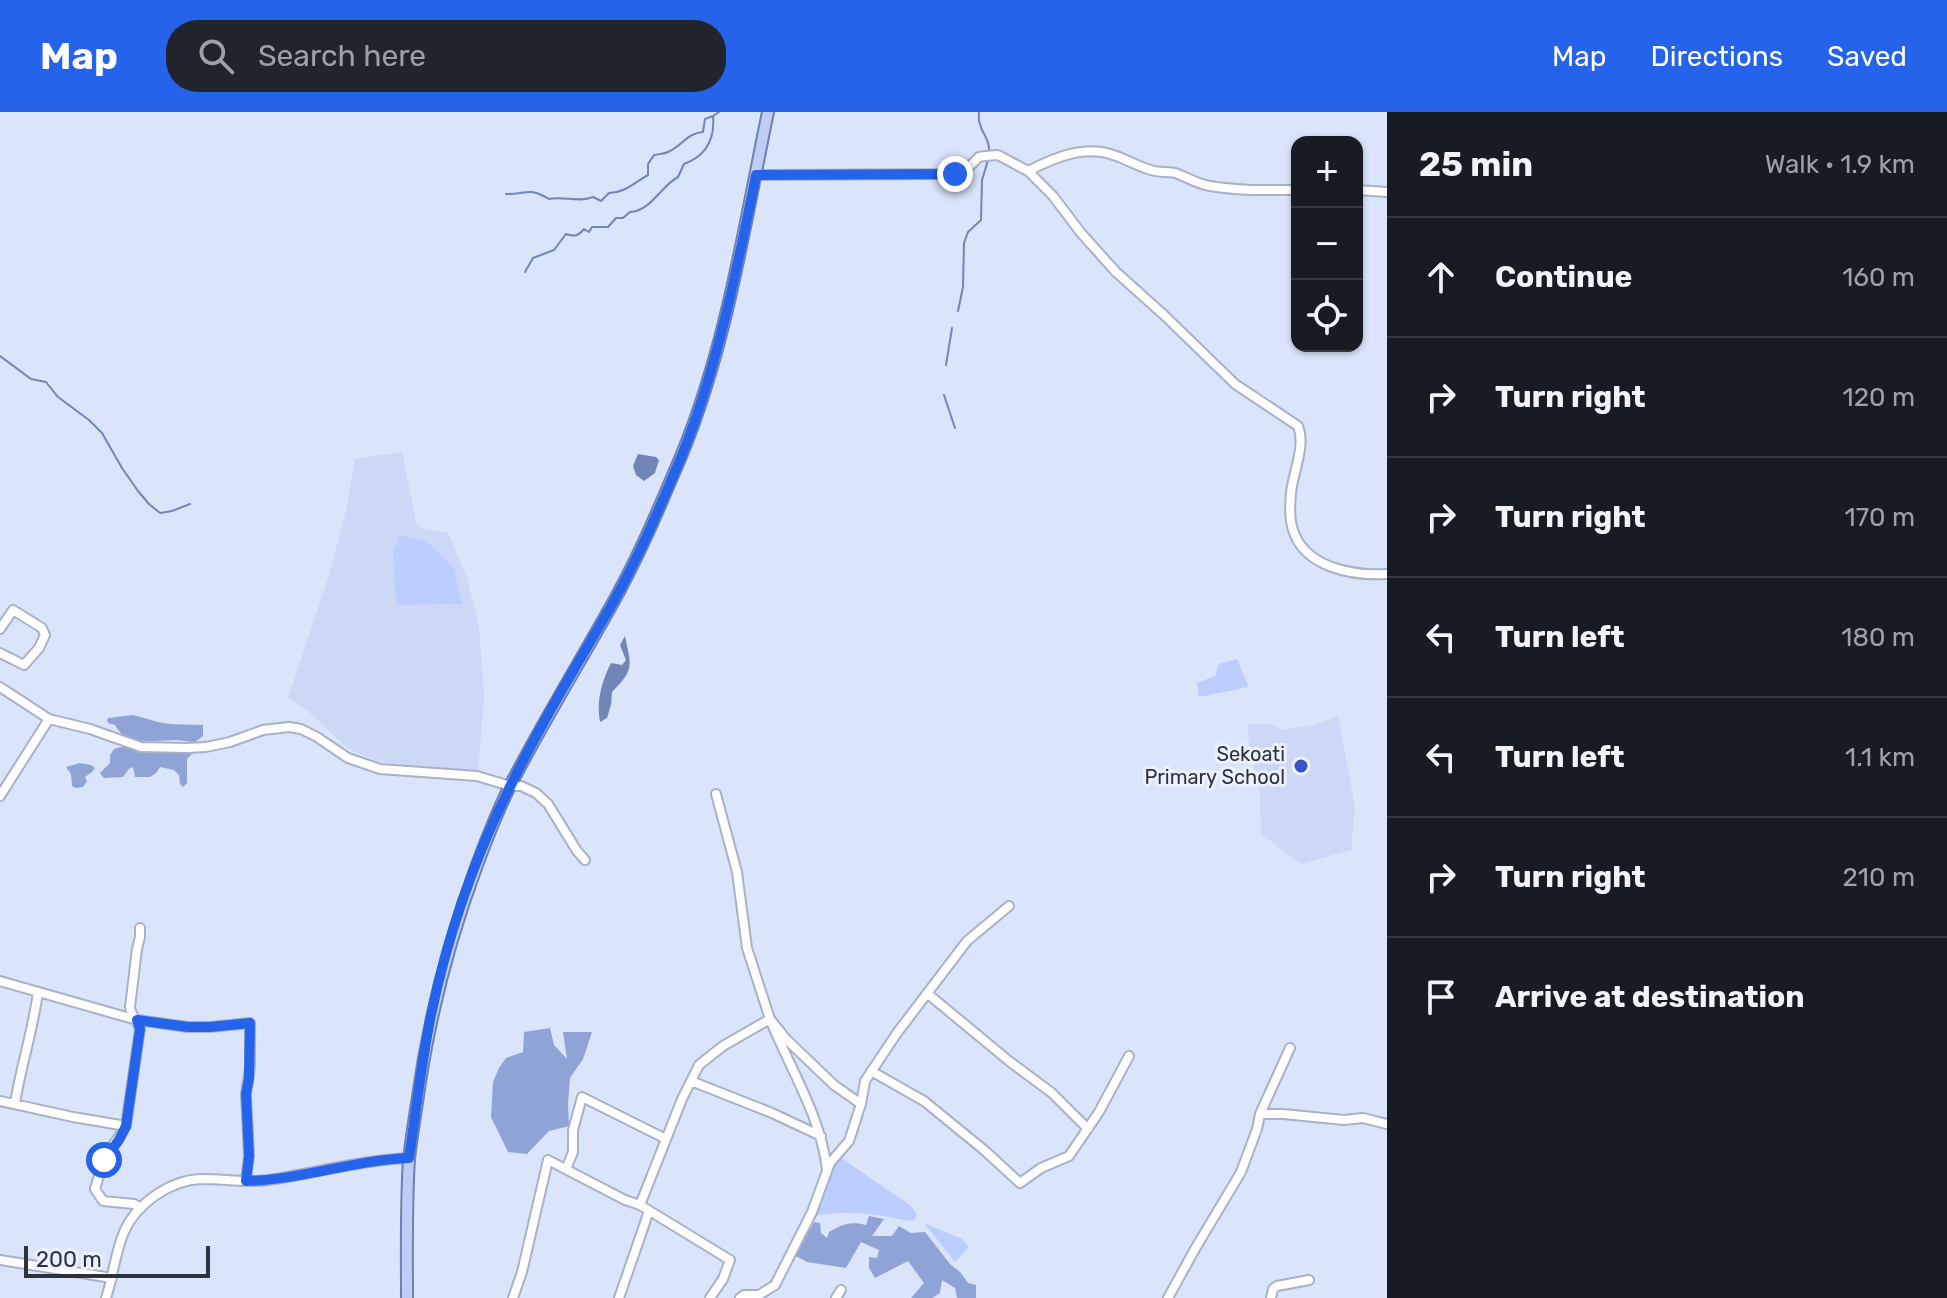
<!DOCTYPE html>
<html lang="en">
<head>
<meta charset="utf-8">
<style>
	:root { --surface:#171b24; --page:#20242c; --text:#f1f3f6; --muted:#9ea1a6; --line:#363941; --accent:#2563eb }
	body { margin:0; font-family:Rubik,sans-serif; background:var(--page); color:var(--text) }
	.controls { position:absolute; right:24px; top:24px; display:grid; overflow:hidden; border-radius:16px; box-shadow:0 2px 6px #0004 }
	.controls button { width:72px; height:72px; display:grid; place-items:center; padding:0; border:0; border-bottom:2px solid var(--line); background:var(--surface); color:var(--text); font:40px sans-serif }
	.scale { position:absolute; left:24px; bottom:20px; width:186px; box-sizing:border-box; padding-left:8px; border:4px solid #2e323b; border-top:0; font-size:22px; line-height:28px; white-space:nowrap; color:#2e323b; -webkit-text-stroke:6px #ebf1ff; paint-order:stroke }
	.stop { position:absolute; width:24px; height:24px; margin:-18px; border:6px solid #2563eb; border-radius:50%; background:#fff }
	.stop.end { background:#2563eb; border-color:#fff; box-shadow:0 2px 8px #0008 }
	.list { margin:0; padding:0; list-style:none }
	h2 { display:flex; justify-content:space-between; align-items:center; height:104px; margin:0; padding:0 32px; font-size:34px }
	h2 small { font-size:26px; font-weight:400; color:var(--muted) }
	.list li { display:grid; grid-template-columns:52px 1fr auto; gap:24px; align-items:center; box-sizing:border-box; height:120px; padding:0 32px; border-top:2px solid var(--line) }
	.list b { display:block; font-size:30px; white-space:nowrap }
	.list em { font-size:26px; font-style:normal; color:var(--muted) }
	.icon { flex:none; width:44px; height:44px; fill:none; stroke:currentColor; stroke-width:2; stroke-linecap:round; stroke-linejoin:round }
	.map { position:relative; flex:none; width:1387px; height:1186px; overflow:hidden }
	header { display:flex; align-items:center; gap:48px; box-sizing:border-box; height:112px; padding:0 40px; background:var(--accent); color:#fff }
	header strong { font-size:38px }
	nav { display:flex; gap:44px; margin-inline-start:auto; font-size:28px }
	.search { width:560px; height:72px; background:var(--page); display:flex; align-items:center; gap:20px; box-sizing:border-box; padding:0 28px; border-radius:32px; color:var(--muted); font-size:30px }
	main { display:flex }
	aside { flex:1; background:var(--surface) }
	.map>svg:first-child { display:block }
	.built { fill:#ccd8f5 }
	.green { fill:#bbceff }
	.forest { fill:#8fa3d7 }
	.water { fill:#7285b7 }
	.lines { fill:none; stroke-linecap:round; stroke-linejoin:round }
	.stream { stroke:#7285b7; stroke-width:2 }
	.minor-casing { stroke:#a8b1c7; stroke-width:12 }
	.major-casing { stroke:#7081ae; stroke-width:14 }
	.minor { stroke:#fff; stroke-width:8 }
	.major { stroke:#bfcdf4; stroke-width:10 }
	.route { stroke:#2563eb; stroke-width:10 }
	.poi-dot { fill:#3654c6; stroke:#ebf1ff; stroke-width:3 }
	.labels { text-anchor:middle; stroke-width:6; stroke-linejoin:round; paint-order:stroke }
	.poi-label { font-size:20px; fill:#2e323b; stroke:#ebf1ff; text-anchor:end }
</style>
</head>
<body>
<header>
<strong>Map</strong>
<div class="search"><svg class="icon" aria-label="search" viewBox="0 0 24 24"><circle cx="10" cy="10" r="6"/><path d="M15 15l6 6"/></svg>Search here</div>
<nav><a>Map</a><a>Directions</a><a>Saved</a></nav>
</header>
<main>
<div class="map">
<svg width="1387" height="1186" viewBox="0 0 1387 1186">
	<rect width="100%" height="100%" fill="#dae4fa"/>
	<path class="built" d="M 402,340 L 417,414 L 426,418 L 448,421 L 467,466 L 479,514 L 484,585 L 478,660 L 388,651 L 374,648 L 347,636 L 309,600 L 288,586 L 330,461 L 347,394 L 355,347 Z
		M 1338,604 L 1355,695 L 1351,738 L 1301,752 L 1261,722 L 1260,684 L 1248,625 L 1248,612 L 1269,612 L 1283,618 L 1313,613 Z"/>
	<path class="green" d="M 400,423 L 428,431 L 454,457 L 462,492 L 396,493 L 393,441 Z
		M 1237,547 L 1249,575 L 1199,585 L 1197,571 L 1215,564 L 1219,552 Z
		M 838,1044 L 910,1093 L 917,1102 L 915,1107 L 910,1109 C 879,1103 846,1097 815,1104 L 830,1057 Z
		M 924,1111 L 962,1127 L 969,1135 L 955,1150 Z"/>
	<path class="forest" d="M 133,603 C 142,605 150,608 158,610 C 173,614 189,612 203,613 L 203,624 L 195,630 C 188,630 182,628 175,628 C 156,628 126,635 115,613 L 108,611 L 107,608 L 108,606 Z
		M 125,634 C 147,639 170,645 191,636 L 193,641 L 187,647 L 187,671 L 183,675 L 180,672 L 179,663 L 174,658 L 160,655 L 156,661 L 150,665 L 135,665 L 133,655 L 129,657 L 123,665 L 104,666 L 100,661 L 110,651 L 110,643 L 114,637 Z
		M 80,651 L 91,653 L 95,656 L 92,660 L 85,665 L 87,669 L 83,675 L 76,676 L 72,674 L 71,662 L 66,655 Z
		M 550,916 L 554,933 L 567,947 L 563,920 L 592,920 L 583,947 L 570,966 L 568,992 L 569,1014 L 549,1019 L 527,1042 L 508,1040 L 491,1005 L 493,970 L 499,956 L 506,946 L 523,940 L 524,920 Z
		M 869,1104 L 884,1107 L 872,1124 L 892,1124 L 899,1114 L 911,1121 L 925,1120 L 950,1152 L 961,1161 L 968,1171 L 976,1173 L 976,1186 L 957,1186 L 955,1176 L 942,1168 L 940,1181 L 932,1186 L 911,1186 L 924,1171 L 908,1149 L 875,1166 L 869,1156 L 869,1145 L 877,1146 L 879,1138 L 861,1130 L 846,1156 L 807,1150 L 796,1144 L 814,1110 L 820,1111 L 821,1121 L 827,1126 L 829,1120 C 843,1112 850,1109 866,1113 Z"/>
	<path class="water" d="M 638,342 L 656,345 L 659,348 L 655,361 L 644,369 L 636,363 L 633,354 Z
		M 625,524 C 631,554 635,557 612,580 L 611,593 L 607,606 L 600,610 C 596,589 602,569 611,551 L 622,553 L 626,548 L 620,533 Z"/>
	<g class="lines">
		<path class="stream" d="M 979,0 C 979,4 978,8 980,12 C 982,22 990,27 989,39
			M 506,82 C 526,83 528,74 549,87 C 564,84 578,91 593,85 L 601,89 L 609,81 C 625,81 635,70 648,63 L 648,52 L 654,43 C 656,43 666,41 668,40 C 681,35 687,21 703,20 L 705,7 L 713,4
			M 525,160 L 533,146 L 554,138 L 566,122 C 575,125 578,124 584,117 L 589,120 L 592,115 L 608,115 L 616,106 L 623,106 L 630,100 C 651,99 661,74 678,65 L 684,52 C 706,44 715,27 713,4 L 719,0
			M 958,199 L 963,175 L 964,131 L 968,120 L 981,108 L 982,68 L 989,45
			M 0,244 L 31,267 L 46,270 L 58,285 L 89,308 L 102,321 L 122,356 L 138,379 L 149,392 L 160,401 L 172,399 L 190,392
			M 946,253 L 952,216
			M 944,283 L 955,316"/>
		<defs>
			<path id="minor" d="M 1028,59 C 1056,45 1085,32 1116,44 C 1128,48 1139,55 1151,58 C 1159,61 1168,59 1175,61 C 1187,65 1197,72 1210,74 C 1239,79 1268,78 1297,78
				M 756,63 L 955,62 L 966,58 L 979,45 L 985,44 L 998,43 L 1028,59 L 1053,84 L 1081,121 L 1116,160 L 1164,203 L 1235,272 L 1298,314 C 1306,334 1293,360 1291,381 C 1290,392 1289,407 1293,418 C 1305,456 1353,464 1387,462
				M 1357,78 L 1387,80
				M 0,517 L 13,498 L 42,516 L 45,523 L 39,536 L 24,553 L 0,541
				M 0,575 L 49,607 L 0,684
				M 49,607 L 90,617 L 141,635 L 187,636 L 206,635 L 230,630 L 263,618 L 289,615 L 301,617 L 317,625 L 348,646 L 380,657 L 477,664 L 510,674 L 521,674 L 536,681 L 548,692 L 577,739 L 585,748
				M 716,682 L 737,760 L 747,836 L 770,907 L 786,927 L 834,973 L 861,992
				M 140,816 L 140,825 L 137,837 L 130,895 C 131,904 137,908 140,917 L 126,1014 C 121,1023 116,1029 110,1037 C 102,1049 99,1064 95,1077 L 103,1089 L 134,1092 L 141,1096
				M 0,869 L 137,908 L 188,915 L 210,915 L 250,911 L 250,955 L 246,982 L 249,1044 L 246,1069
				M 928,882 L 1009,949 L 1052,981 L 1088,1017
				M 871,959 L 924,989 L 984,1038 L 1020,1071 L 1041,1056 L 1069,1044 L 1099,1000 L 1129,944
				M 691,969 L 772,1001 L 821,1024
				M 0,989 L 73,1005 L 126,1014
				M 15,991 C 21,954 33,918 38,880
				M 1260,1002 L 1283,1002 L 1344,1008 L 1363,1006 L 1387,1012
				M 566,1057 L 573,1040 L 573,1018 L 582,985 L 666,1027
				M 640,1093 L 682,987 L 699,953 L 723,934 L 770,907 C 790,957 821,1004 827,1058
				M 0,1148 L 112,1166
				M 106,1186 C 113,1165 115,1141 124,1120 C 136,1092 170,1068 201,1067 C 224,1067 247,1071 269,1068 C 316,1061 362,1048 409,1046
				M 513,1186 L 522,1160 L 548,1048 L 625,1088 L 640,1093 L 730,1148 L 723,1167 L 710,1186
				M 619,1186 L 649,1099
				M 740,1186 L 744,1183 L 759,1183 L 775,1173 L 812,1100 L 830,1051 L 849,1029 L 861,992 L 865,969 L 897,921 L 967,829 L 1009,794
				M 836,1186 L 841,1178
				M 1168,1186 L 1195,1137 L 1241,1060 L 1257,1017 L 1260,1002 L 1290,936
				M 1271,1186 L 1273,1177 L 1277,1174 L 1309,1168"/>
			<path id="major" d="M 407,1186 C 407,1140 406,1093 409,1047 C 411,1029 414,1010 417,991 C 428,909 448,831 477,753 C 487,726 498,698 511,672 C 542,612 577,555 610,496 C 638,447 660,394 682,342 C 727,232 744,115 768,0"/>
		</defs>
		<use href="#minor" class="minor-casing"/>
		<use href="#major" class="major-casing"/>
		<use href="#minor" class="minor"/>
		<use href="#major" class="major"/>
	</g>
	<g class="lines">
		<path class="route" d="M 104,1048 L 119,1028 L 126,1014 L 140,917 L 137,908 L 188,915 L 210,915 L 250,911 L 249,966 L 246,982 L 249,1044 L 246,1069 C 301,1068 354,1048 409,1046 C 416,1000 421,954 430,908 C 446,829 474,747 510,675 C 540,613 576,555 610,496 C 638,447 660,395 682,343 C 718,254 737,157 756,63 L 955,62"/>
	</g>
	<circle class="poi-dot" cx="1301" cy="654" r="8"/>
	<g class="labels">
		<g class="poi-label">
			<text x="1285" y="649">Sekoati<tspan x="1285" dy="23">Primary School</tspan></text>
		</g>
	</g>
</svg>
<div class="controls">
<button>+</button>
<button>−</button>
<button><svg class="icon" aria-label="locate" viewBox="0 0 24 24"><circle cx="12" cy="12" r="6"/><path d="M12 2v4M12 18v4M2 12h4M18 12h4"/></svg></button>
</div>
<div class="scale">200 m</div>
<div class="stop" style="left:104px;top:1048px"></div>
<div class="stop end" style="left:955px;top:62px"></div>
</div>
<aside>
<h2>25 min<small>Walk · 1.9 km</small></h2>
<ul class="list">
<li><svg class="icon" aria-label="ahead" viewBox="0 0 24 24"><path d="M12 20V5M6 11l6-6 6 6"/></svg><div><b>Continue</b></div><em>160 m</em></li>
<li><svg class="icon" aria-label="right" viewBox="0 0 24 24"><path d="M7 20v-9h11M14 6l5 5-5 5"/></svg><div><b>Turn right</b></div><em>120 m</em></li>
<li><svg class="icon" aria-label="right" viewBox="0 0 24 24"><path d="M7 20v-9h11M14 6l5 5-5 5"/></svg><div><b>Turn right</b></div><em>170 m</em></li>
<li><svg class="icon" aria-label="left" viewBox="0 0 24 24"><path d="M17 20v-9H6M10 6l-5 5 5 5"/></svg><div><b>Turn left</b></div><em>180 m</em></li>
<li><svg class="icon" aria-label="left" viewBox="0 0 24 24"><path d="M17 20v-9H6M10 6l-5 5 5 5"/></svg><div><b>Turn left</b></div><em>1.1 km</em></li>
<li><svg class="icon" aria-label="right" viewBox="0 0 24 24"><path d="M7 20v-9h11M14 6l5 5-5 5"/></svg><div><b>Turn right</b></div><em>210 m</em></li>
<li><svg class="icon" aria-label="arrive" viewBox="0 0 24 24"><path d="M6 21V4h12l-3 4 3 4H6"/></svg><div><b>Arrive at destination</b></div></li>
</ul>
</aside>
</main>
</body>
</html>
